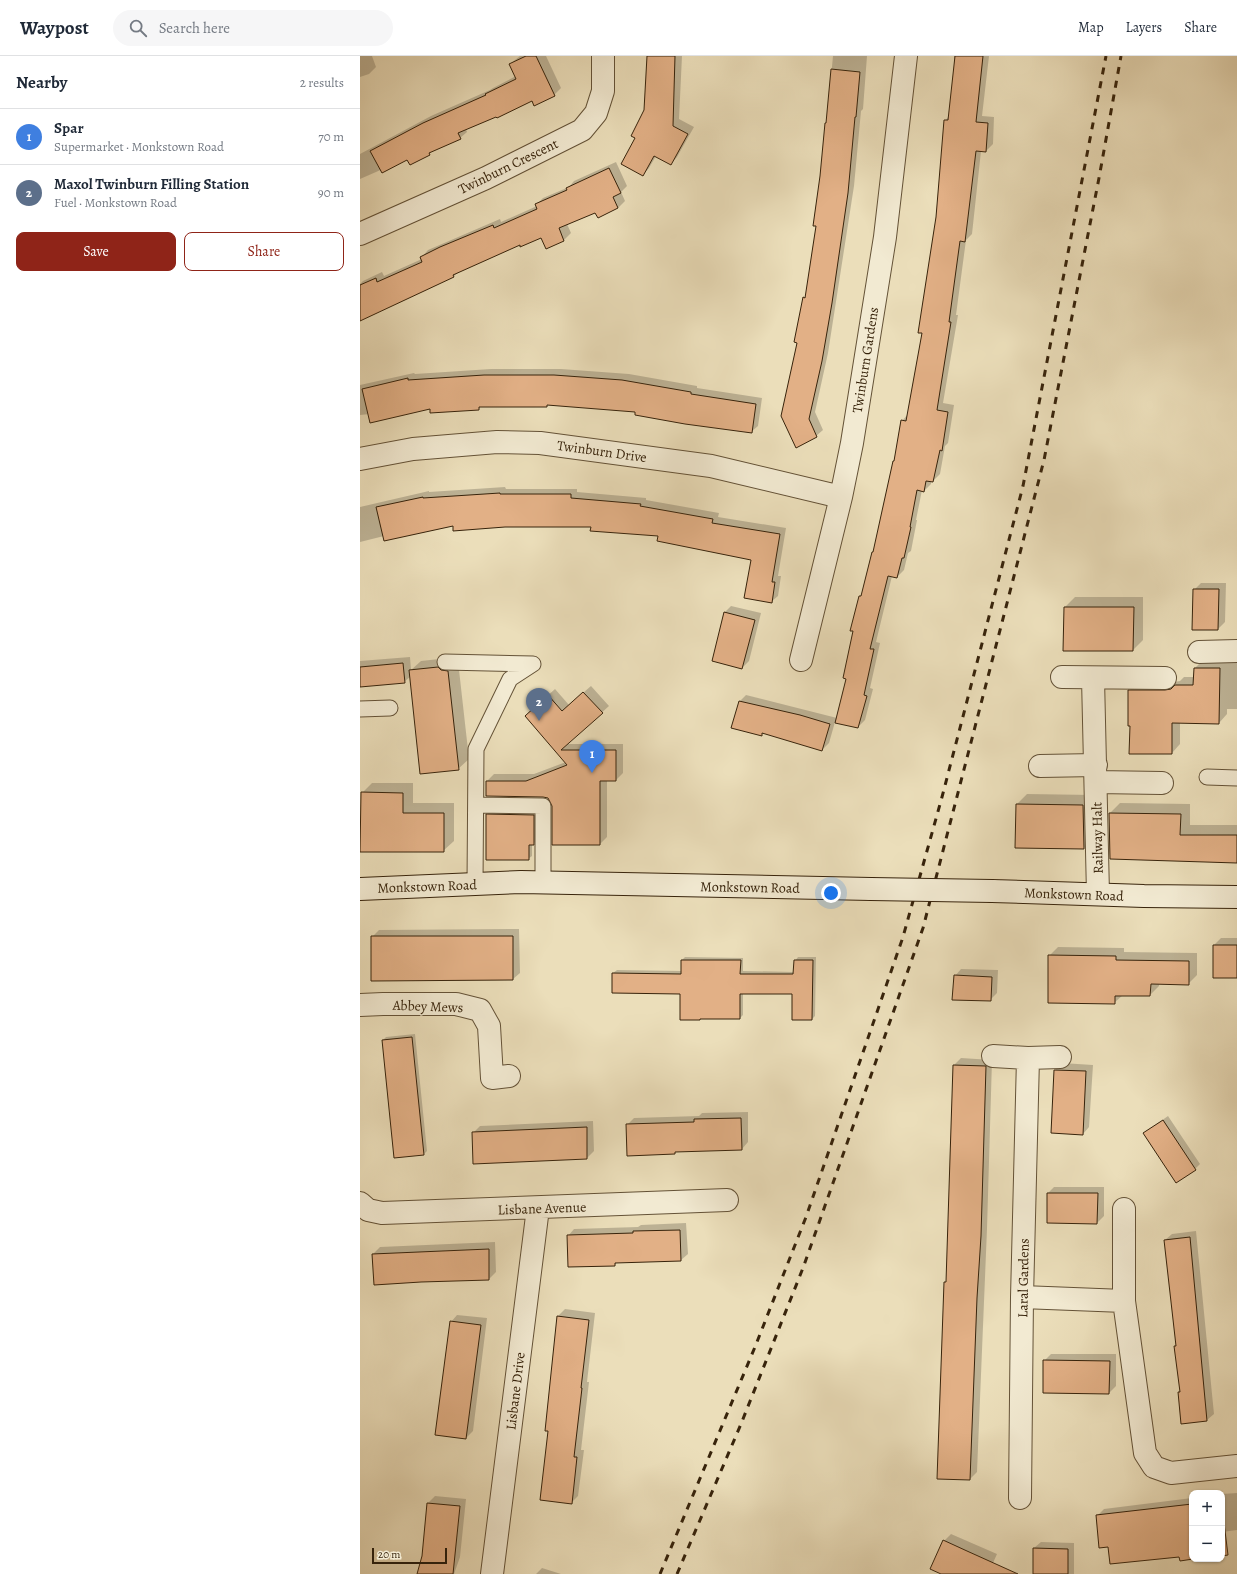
<!DOCTYPE html>
<html lang="en">
<head>
<meta charset="utf-8">
<style>
	:root { --surface:#fff; --page:#f6f6f7; --text:#1f2937; --muted:#747a83; --line:#e0e1e3; --accent:#8f2418 }
	body { margin:0; font-family:Alegreya,serif; background:var(--page); color:var(--text) }
	.controls { position:absolute; right:12px; bottom:12px; display:grid; overflow:hidden; border-radius:8px; box-shadow:0 1px 3px #0004 }
	.controls button { width:36px; height:36px; display:grid; place-items:center; padding:0; border:0; border-bottom:1px solid var(--line); background:var(--surface); color:var(--text); font:20px sans-serif }
	.scale { position:absolute; left:12px; bottom:10px; width:75px; box-sizing:border-box; padding-left:4px; border:2px solid #37230b; border-top:0; font-size:11px; line-height:14px; white-space:nowrap; color:#37230b; -webkit-text-stroke:3px #f2ead2; paint-order:stroke }
	.you { position:absolute; left:471px; top:837px; width:14px; height:14px; margin:-10px; border:3px solid #fff; border-radius:50%; background:#1a73e8; box-shadow:0 0 0 6px #1a73e833 }
	.badge { display:grid; place-items:center; width:26px; height:26px; border-radius:50%; background:var(--accent); color:#fff; font-size:13px; font-weight:700 }
	.pin { position:absolute; translate:-50% -33px; filter:drop-shadow(0 1px 2px #0008) }
	.pin::after { content:''; position:absolute; top:21px; width:14px; height:12px; background:inherit; clip-path:polygon(0 0,100% 0,50% 100%) }
	.list { margin:0; padding:0; list-style:none }
	h2 { display:flex; justify-content:space-between; align-items:center; height:52px; margin:0; padding:0 16px; font-size:17px }
	h2 small { font-size:13px; font-weight:400; color:var(--muted) }
	.list li { display:grid; grid-template-columns:26px 1fr auto; gap:12px; align-items:center; box-sizing:border-box; height:56px; padding:0 16px; border-top:1px solid var(--line) }
	.list b { display:block; font-size:15px; white-space:nowrap }
	.list p { margin:0; font-size:13px; white-space:nowrap; color:var(--muted) }
	.list em { font-size:13px; font-style:normal; color:var(--muted) }
	.actions { display:flex; gap:8px; padding:12px 16px }
	.actions a { flex:1; padding:9px 0; border:1px solid var(--accent); border-radius:8px; text-align:center; font-size:14px; color:var(--accent) }
	.actions .main { background:var(--accent); color:#fff }
	.icon { flex:none; width:22px; height:22px; fill:none; stroke:currentColor; stroke-width:2; stroke-linecap:round; stroke-linejoin:round }
	.map { position:relative; flex:none; width:877px; height:1518px; overflow:hidden }
	header { display:flex; align-items:center; gap:24px; box-sizing:border-box; height:56px; padding:0 20px; background:var(--surface); border-bottom:1px solid var(--line) }
	header strong { font-size:19px }
	nav { display:flex; gap:22px; margin-inline-start:auto; font-size:14px }
	.search { width:280px; height:36px; background:var(--page); display:flex; align-items:center; gap:10px; box-sizing:border-box; padding:0 14px; border-radius:22px; color:var(--muted); font-size:15px }
	main { display:flex }
	aside { flex:1; background:var(--surface) }
	.map>svg:first-child { display:block }
	.shadow { fill:#0003 }
	.building { fill:#e2b086; stroke:#37230b }
	.lines { fill:none; stroke-linecap:round; stroke-linejoin:round }
	.lane-casing { stroke:#645237; stroke-width:17 }
	.street-casing { stroke:#645237; stroke-width:24 }
	.secondary-casing { stroke:#37230b; stroke-width:24 }
	.lane { stroke:#f2ead2; stroke-width:15 }
	.street { stroke:#f2ead2; stroke-width:22 }
	.secondary { stroke:#f2ead2; stroke-width:22 }
	.rail { stroke:#37230b; stroke-width:3; stroke-dasharray:7 7; stroke-linecap:butt }
	.secondary-bridge-casing { stroke:#37230b; stroke-width:24; stroke-linecap:butt }
	.secondary-bridge { stroke:#f2ead2; stroke-width:22 }
	.labels { text-anchor:middle; stroke-width:3; stroke-linejoin:round; paint-order:stroke }
	.street-label { font-size:14px; fill:#37230b; stroke:#f2ead2 }
</style>
</head>
<body>
<header>
<strong>Waypost</strong>
<div class="search"><svg class="icon" aria-label="search" viewBox="0 0 24 24"><circle cx="10" cy="10" r="6"/><path d="M15 15l6 6"/></svg>Search here</div>
<nav><a>Map</a><a>Layers</a><a>Share</a></nav>
</header>
<main>
<aside>
<h2>Nearby<small>2 results</small></h2>
<ul class="list">
<li><span class="badge" style="background:#3f7fe0">1</span><div><b>Spar</b><p>Supermarket · Monkstown Road</p></div><em>70 m</em></li>
<li><span class="badge" style="background:#5c6f8a">2</span><div><b>Maxol Twinburn Filling Station</b><p>Fuel · Monkstown Road</p></div><em>90 m</em></li>
</ul>
<div class="actions"><a class="main">Save</a><a>Share</a></div>
</aside>
<div class="map">
<svg width="877" height="1518" viewBox="0 0 877 1518">
	<rect width="100%" height="100%" fill="#ebdeba"/>
	<filter id="stains"><feTurbulence type="fractalNoise" baseFrequency=".005" numOctaves="4"/><feColorMatrix values="0 0 0 0 .2 0 0 0 0 .09 0 0 0 0 .02 0 0 0 .5 -.17"/></filter>
	<radialGradient id="worn" r=".72"><stop offset=".6" stop-color="#630" stop-opacity="0"/><stop offset="1" stop-color="#630" stop-opacity=".3"/></radialGradient>
	<path class="shadow" d="M 0,0 L 12,0 L 16,11 L 9,18 L 0,21 Z
		M 160,0 L 186,0 L 201,32 L 194,39 L 172,44 L 106,73 L 107,76 L 100,82 L 72,95 L 69,98 L 48,102 L 0,123 L 0,98 L 71,60 L 130,34 L 133,32 L 156,20 L 150,8 Z
		M 287,0 L 322,0 L 319,63 L 334,71 L 317,101 L 311,108 L 296,100 L 289,112 L 283,119 L 276,81 L 285,55 Z
		M 473,0 L 507,0 L 503,53 L 501,55 L 494,130 L 468,297 L 455,356 L 463,374 L 456,380 L 437,391 L 439,286 L 444,242 L 447,239 L 457,169 Z
		M 594,0 L 629,0 L 622,60 L 634,61 L 633,88 L 626,95 L 621,95 L 612,178 L 606,184 L 596,259 L 598,259 L 583,347 L 594,349 L 588,387 L 585,390 L 580,418 L 573,425 L 571,425 L 571,428 L 564,435 L 562,434 L 556,464 L 557,464 L 551,495 L 548,497 L 544,514 L 537,521 L 532,520 L 516,586 L 520,587 L 510,632 L 513,633 L 505,664 L 498,671 L 475,666 L 469,687 L 462,694 L 404,676 L 401,679 L 380,645 L 386,639 L 477,662 L 487,622 L 500,540 L 503,538 L 514,495 L 535,404 L 542,365 L 548,358 L 563,277 L 577,161 L 585,65 L 589,60 L 596,8 L 594,8 Z
		M 256,106 L 267,130 L 261,136 L 265,145 L 258,152 L 238,161 L 236,156 L 207,168 L 211,177 L 204,184 L 186,191 L 181,180 L 160,188 L 100,215 L 94,220 L 0,264 L 0,228 L 3,225 L 22,216 L 24,220 L 62,203 L 62,201 L 68,194 L 140,163 L 141,166 L 177,150 L 176,149 L 183,142 L 209,131 L 214,125 Z
		M 131,313 L 201,313 L 269,318 L 337,330 L 337,332 L 402,342 L 398,370 L 391,376 L 276,355 L 189,348 L 186,350 L 121,350 L 119,353 L 71,352 L 0,359 L 0,329 L 54,317 L 55,318 Z
		M 145,431 L 146,433 L 217,433 L 217,436 L 286,442 L 286,444 L 359,457 L 358,461 L 426,472 L 418,520 L 421,520 L 418,540 L 411,546 L 392,503 L 299,479 L 232,470 L 94,469 L 24,480 L 0,486 L 0,451 L 69,435 L 69,436 Z
		M 841,527 L 866,527 L 865,566 L 858,573 L 834,534 Z
		M 715,541 L 783,541 L 783,584 L 773,594 L 705,551 Z
		M 371,550 L 401,557 L 389,605 L 382,612 L 364,557 Z
		M 50,601 L 51,614 L 61,605 L 88,602 L 98,605 L 109,703 L 98,713 L 51,620 L 44,626 L 0,630 L 0,605 Z
		M 843,604 L 877,605 L 877,653 L 867,653 L 867,658 L 859,667 L 820,666 L 820,688 L 812,697 L 771,669 L 769,635 L 777,626 L 814,626 L 820,625 L 824,621 L 834,621 L 835,612 Z
		M 231,630 L 249,650 L 207,688 L 263,688 L 263,717 L 256,724 L 247,724 L 247,781 L 240,788 L 193,788 L 193,750 L 188,741 L 127,739 L 127,725 L 134,718 L 174,718 L 206,706 L 173,653 L 195,633 L 209,649 Z
		M 12,727 L 53,727 L 53,747 L 94,747 L 94,785 L 83,795 L 2,737 Z
		M 667,738 L 733,739 L 734,782 L 724,792 L 656,791 L 657,748 Z
		M 760,747 L 830,748 L 830,769 L 877,769 L 877,806 L 750,757 Z
		M 130,755 L 177,756 L 177,785 L 172,788 L 172,800 L 168,803 L 127,759 Z
		M 159,873 L 160,917 L 153,923 L 12,881 L 19,874 Z
		M 861,882 L 877,882 L 877,921 L 854,889 Z
		M 698,891 L 764,892 L 764,896 L 837,897 L 837,919 L 828,928 L 799,927 L 799,930 L 790,939 L 763,939 L 754,947 L 689,900 Z
		M 325,901 L 383,902 L 383,915 L 434,916 L 435,905 L 438,901 L 456,901 L 455,960 L 452,963 L 433,937 L 383,937 L 383,959 L 380,962 L 321,937 L 253,917 L 257,914 L 322,915 L 322,904 Z
		M 601,913 L 638,914 L 637,937 L 630,944 L 595,920 Z
		M 55,978 L 67,1095 L 64,1098 L 23,984 L 26,981 Z
		M 601,1002 L 632,1004 L 627,1173 L 617,1416 L 610,1423 L 587,1225 L 594,1009 Z
		M 702,1007 L 733,1009 L 729,1071 L 723,1078 L 695,1014 Z
		M 388,1056 L 388,1086 L 382,1093 L 317,1095 L 314,1097 L 267,1069 L 274,1062 L 339,1060 L 342,1057 Z
		M 808,1060 L 840,1108 L 835,1113 L 784,1077 Z
		M 233,1065 L 234,1095 L 227,1102 L 114,1107 L 113,1077 L 120,1070 Z
		M 694,1131 L 744,1131 L 744,1160 L 737,1167 L 688,1137 Z
		M 326,1167 L 328,1198 L 321,1204 L 257,1206 L 255,1209 L 208,1180 L 214,1173 L 278,1171 L 281,1169 Z
		M 836,1175 L 854,1358 L 847,1364 L 819,1336 L 820,1334 L 815,1290 L 816,1289 L 805,1184 L 812,1178 Z
		M 135,1186 L 136,1216 L 129,1223 L 61,1225 L 13,1198 L 20,1191 Z
		M 205,1253 L 235,1257 L 227,1326 L 229,1326 L 221,1394 L 224,1394 L 218,1440 L 211,1447 L 189,1375 L 198,1260 Z
		M 97,1259 L 127,1262 L 113,1375 L 106,1382 L 91,1266 Z
		M 691,1298 L 756,1298 L 756,1330 L 749,1337 L 684,1305 Z
		M 877,1437 L 877,1474 L 862,1476 L 862,1438 Z
		M 75,1440 L 106,1443 L 100,1501 L 94,1518 L 58,1518 L 63,1501 L 68,1447 Z
		M 832,1442 L 832,1502 L 749,1490 L 737,1460 L 744,1453 Z
		M 591,1478 L 637,1498 L 628,1518 L 584,1518 L 584,1485 Z
		M 681,1486 L 714,1487 L 714,1518 L 674,1518 L 674,1492 Z
		M 182,1512 L 201,1518 L 176,1518 Z"/>
	<path class="building" d="M 166,0 L 176,0 L 195,40 L 174,50 L 172,45 L 137,62 L 136,61 L 98,77 L 101,83 L 69,97 L 70,99 L 50,109 L 47,104 L 22,117 L 10,95 L 63,67 L 126,39 L 125,38 L 156,23 L 149,8 Z
		M 287,0 L 315,0 L 313,70 L 328,78 L 311,109 L 294,100 L 283,120 L 261,108 L 275,82 L 271,80 L 284,54 Z
		M 595,0 L 623,0 L 616,66 L 628,67 L 626,96 L 616,95 L 605,186 L 600,185 L 589,266 L 591,266 L 577,354 L 588,356 L 582,395 L 580,394 L 573,426 L 566,425 L 564,436 L 557,434 L 550,471 L 551,471 L 544,502 L 542,502 L 537,522 L 528,520 L 510,593 L 514,593 L 504,639 L 507,640 L 498,672 L 475,667 L 486,623 L 483,622 L 493,575 L 490,575 L 499,540 L 501,540 L 512,496 L 513,496 L 533,405 L 534,405 L 541,364 L 546,365 L 562,277 L 558,277 L 576,161 L 584,64 L 588,64 Z
		M 471,13 L 500,16 L 496,61 L 495,61 L 488,137 L 472,247 L 462,305 L 449,363 L 457,381 L 436,392 L 421,360 L 437,287 L 434,286 L 443,241 L 445,242 L 456,170 L 453,170 L 460,120 L 465,67 L 466,67 Z
		M 249,112 L 261,137 L 253,141 L 258,152 L 238,162 L 235,157 L 199,172 L 204,185 L 186,193 L 181,182 L 160,191 L 160,189 L 93,219 L 94,221 L 0,265 L 0,229 L 16,222 L 17,226 L 62,206 L 60,201 L 80,191 L 133,169 L 134,172 L 177,153 L 175,148 L 207,134 L 206,132 Z
		M 124,319 L 194,319 L 262,324 L 331,336 L 331,338 L 396,348 L 392,377 L 325,368 L 275,359 L 275,356 L 187,349 L 187,351 L 119,351 L 119,354 L 70,357 L 70,353 L 10,367 L 2,333 L 48,322 L 48,324 Z
		M 140,437 L 140,438 L 211,438 L 211,442 L 281,448 L 280,450 L 353,463 L 352,467 L 420,478 L 412,526 L 415,526 L 412,547 L 384,542 L 391,504 L 297,485 L 298,480 L 230,475 L 231,471 L 145,471 L 93,475 L 93,470 L 24,485 L 16,451 L 63,441 L 63,442 Z
		M 833,533 L 859,533 L 858,574 L 832,574 Z
		M 704,551 L 774,551 L 773,595 L 703,595 Z
		M 364,556 L 395,564 L 382,613 L 352,605 Z
		M 43,607 L 45,627 L 0,631 L 0,611 Z
		M 78,611 L 81,614 L 88,615 L 99,714 L 60,718 L 49,614 Z
		M 834,612 L 860,612 L 859,668 L 812,667 L 812,698 L 769,698 L 770,670 L 768,670 L 768,634 L 805,634 L 811,633 L 815,629 L 833,629 Z
		M 223,636 L 243,657 L 201,694 L 256,694 L 256,725 L 240,725 L 240,789 L 192,789 L 192,750 L 188,742 L 183,741 L 126,740 L 126,725 L 166,725 L 207,709 L 165,660 L 188,639 L 202,655 Z
		M 379,645 L 440,659 L 470,668 L 462,695 L 402,677 L 402,680 L 371,672 Z
		M 1,736 L 43,737 L 43,757 L 84,757 L 84,796 L 0,796 Z
		M 656,748 L 723,749 L 724,793 L 655,792 Z
		M 749,757 L 821,758 L 820,779 L 877,779 L 877,807 L 750,803 Z
		M 126,758 L 174,759 L 174,789 L 169,789 L 169,804 L 126,804 Z
		M 11,880 L 153,880 L 153,924 L 11,925 Z
		M 853,889 L 877,889 L 877,922 L 853,922 Z
		M 688,899 L 756,900 L 756,904 L 829,905 L 829,929 L 791,928 L 790,940 L 755,940 L 755,948 L 688,947 Z
		M 321,904 L 381,904 L 380,918 L 433,918 L 434,904 L 453,904 L 452,964 L 432,964 L 432,938 L 380,938 L 380,963 L 340,963 L 340,964 L 320,964 L 320,938 L 252,937 L 252,917 L 321,918 Z
		M 594,919 L 632,921 L 631,945 L 592,944 Z
		M 52,981 L 64,1099 L 34,1102 L 22,984 Z
		M 593,1009 L 626,1010 L 621,1180 L 617,1242 L 610,1424 L 577,1423 L 584,1226 L 586,1226 Z
		M 694,1014 L 726,1015 L 723,1079 L 691,1077 Z
		M 381,1062 L 382,1094 L 315,1096 L 315,1098 L 267,1100 L 266,1068 L 334,1066 L 334,1063 Z
		M 803,1064 L 836,1114 L 816,1127 L 783,1077 Z
		M 227,1071 L 227,1103 L 113,1108 L 112,1076 Z
		M 687,1137 L 738,1137 L 737,1168 L 687,1167 Z
		M 320,1174 L 321,1205 L 255,1207 L 255,1210 L 208,1211 L 207,1179 L 273,1177 L 273,1175 Z
		M 830,1181 L 847,1365 L 821,1368 L 818,1336 L 820,1336 L 814,1290 L 816,1290 L 804,1184 Z
		M 129,1193 L 129,1224 L 61,1226 L 14,1229 L 12,1198 Z
		M 197,1260 L 229,1264 L 221,1332 L 222,1332 L 214,1401 L 217,1401 L 212,1448 L 180,1444 L 188,1375 L 185,1375 Z
		M 90,1265 L 121,1269 L 106,1383 L 75,1379 Z
		M 683,1304 L 750,1305 L 749,1338 L 683,1337 Z
		M 67,1447 L 100,1450 L 93,1518 L 57,1518 L 62,1500 Z
		M 832,1448 L 833,1503 L 820,1505 L 819,1501 L 750,1508 L 748,1491 L 739,1492 L 736,1459 Z
		M 862,1451 L 868,1499 L 862,1500 Z
		M 583,1484 L 607,1495 L 658,1518 L 581,1518 L 570,1513 Z
		M 673,1492 L 708,1493 L 708,1518 L 673,1518 Z"/>
	<g class="lines">
		<defs>
			<path id="lane" d="M 85,606 L 173,608 L 150,623 L 116,693 L 115,828
				M 0,653 L 30,652
				M 847,721 L 877,722
				M 116,749 L 183,750 L 183,827"/>
			<path id="street" d="M 0,178 L 126,122 L 222,74 L 236,57 L 243,35 L 243,0
				M 0,403 L 53,393 L 137,386 L 180,387 L 351,410 L 481,441
				M 839,596 L 877,595
				M 441,604 L 481,441 L 492,387 L 525,181 L 546,0
				M 702,621 L 805,622
				M 733,622 L 738,838
				M 680,710 L 736,709
				M 736,726 L 802,727
				M 0,949 L 23,948 L 96,948 L 120,954 L 129,970 L 132,1022 L 149,1020
				M 633,1000 L 668,1002 L 700,1001
				M 0,1147 L 8,1154 L 22,1157 L 367,1144
				M 764,1153 L 764,1245 L 785,1397 L 794,1411 L 811,1417 L 877,1410
				M 662,1241 L 764,1245
				M 660,1442 L 662,1241 L 668,1002
				M 132,1518 L 178,1152"/>
			<path id="secondary" d="M 0,833 L 161,826 L 511,833
				M 632,835 L 784,840 L 877,841"/>
		</defs>
		<use href="#lane" class="lane-casing"/>
		<use href="#street" class="street-casing"/>
		<use href="#secondary" class="secondary-casing"/>
		<use href="#lane" class="lane"/>
		<use href="#street" class="street"/>
		<use href="#secondary" class="secondary"/>
		<path class="rail" d="M 300,1518 L 395,1291 L 446,1161 L 543,881 L 582,741 L 663,430 L 746,0
			M 317,1518 L 381,1368 L 443,1212 L 563,872 L 684,404 L 739,122 L 761,0"/>
		<defs>
			<path id="secondary-bridge" d="M 511,833 L 632,835"/>
		</defs>
		<use href="#secondary-bridge" class="secondary-bridge-casing"/>
		<use href="#secondary-bridge" class="secondary-bridge"/>
	</g>
	<g class="labels">
		<g class="street-label">
			<text transform="translate(148 110) rotate(-26)" y="5">Twinburn Crescent</text>
			<text transform="translate(505 304) rotate(-81)" y="5">Twinburn Gardens</text>
			<text transform="translate(242 395) rotate(8)" y="5">Twinburn Drive</text>
			<text transform="translate(737 782) rotate(-91)" y="5">Railway Halt</text>
			<text transform="translate(67 830) rotate(-2)" y="5">Monkstown Road</text>
			<text transform="translate(390 831) rotate(1)" y="5">Monkstown Road</text>
			<text transform="translate(714 838) rotate(2)" y="5">Monkstown Road</text>
			<text transform="translate(68 950) rotate(2)" y="5">Abbey Mews</text>
			<text transform="translate(182 1152) rotate(-2)" y="5">Lisbane Avenue</text>
			<text transform="translate(663 1222) rotate(-89)" y="5">Laral Gardens</text>
			<text transform="translate(155 1335) rotate(-83)" y="5">Lisbane Drive</text>
		</g>
	</g>
	<rect width="100%" height="100%" filter="url(#stains)"/>
	<rect width="100%" height="100%" fill="url(#worn)"/>
</svg>
<div class="controls">
<button>+</button>
<button>−</button>
</div>
<div class="scale">20 m</div>
<div class="you"></div>
<div class="pin badge" style="left:232px;top:717px;background:#3f7fe0">1</div>
<div class="pin badge" style="left:179px;top:665px;background:#5c6f8a">2</div>
</div>
</main>
</body>
</html>
